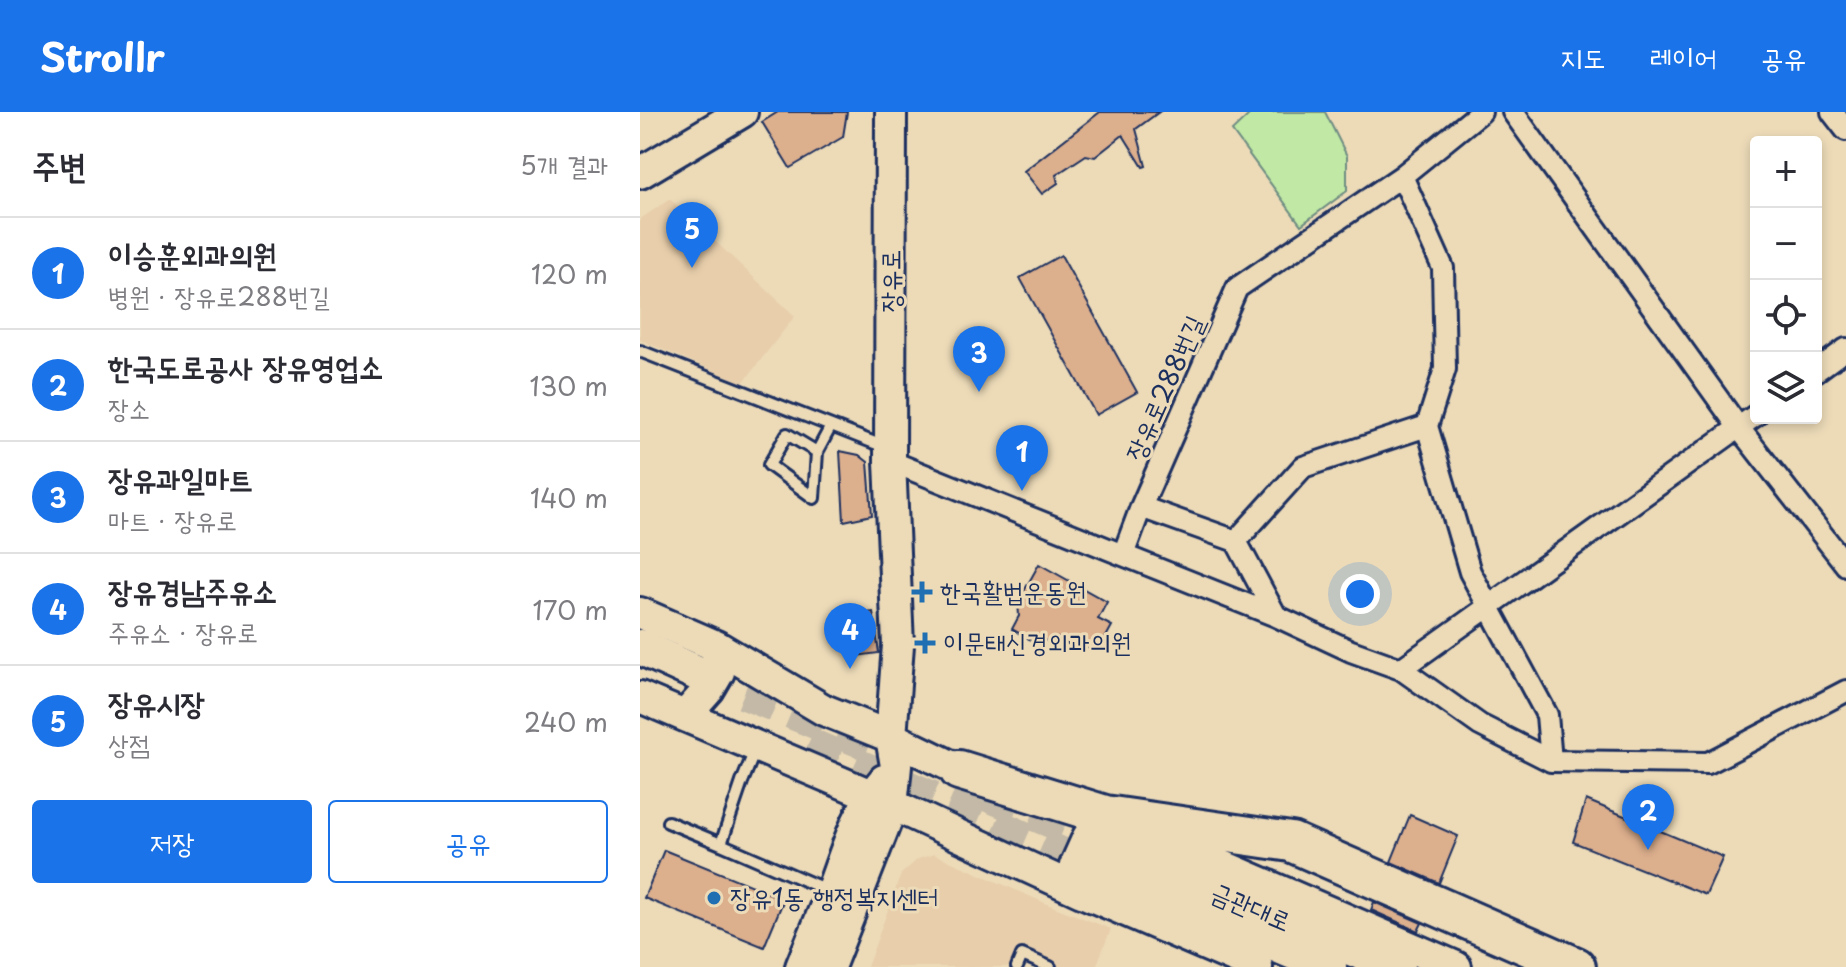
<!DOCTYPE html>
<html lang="ko">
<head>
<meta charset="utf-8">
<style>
	:root { --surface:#fff; --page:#f2f2f3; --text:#2b2b33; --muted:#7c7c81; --line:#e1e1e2; --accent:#1a73e8 }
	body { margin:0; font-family:"Playpen Sans","Poor Story",sans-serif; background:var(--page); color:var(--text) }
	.controls { position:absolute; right:24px; top:24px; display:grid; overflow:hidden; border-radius:8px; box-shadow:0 4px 12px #0003 }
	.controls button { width:72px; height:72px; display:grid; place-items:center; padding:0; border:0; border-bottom:2px solid var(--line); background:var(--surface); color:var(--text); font:40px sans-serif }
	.you { position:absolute; left:720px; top:482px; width:28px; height:28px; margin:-20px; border:6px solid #fff; border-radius:50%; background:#1a73e8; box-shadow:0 0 0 12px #1a73e833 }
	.badge { display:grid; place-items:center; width:52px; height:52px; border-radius:50%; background:var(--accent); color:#fff; font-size:26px; font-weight:700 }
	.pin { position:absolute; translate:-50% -66px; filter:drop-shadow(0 2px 4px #0008) }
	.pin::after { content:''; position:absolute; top:42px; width:28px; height:24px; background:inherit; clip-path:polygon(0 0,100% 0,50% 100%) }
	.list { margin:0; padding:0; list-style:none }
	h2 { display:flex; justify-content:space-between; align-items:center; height:104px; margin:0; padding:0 32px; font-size:34px }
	h2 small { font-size:26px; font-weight:400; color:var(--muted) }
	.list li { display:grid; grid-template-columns:52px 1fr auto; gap:24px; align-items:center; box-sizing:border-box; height:112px; padding:0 32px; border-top:2px solid var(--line) }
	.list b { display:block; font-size:30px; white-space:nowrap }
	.list p { margin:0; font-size:26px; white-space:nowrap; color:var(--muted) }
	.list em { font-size:26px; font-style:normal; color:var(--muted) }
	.actions { display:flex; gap:16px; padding:24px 32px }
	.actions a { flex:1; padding:18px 0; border:2px solid var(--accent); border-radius:8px; text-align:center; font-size:28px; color:var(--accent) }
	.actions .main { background:var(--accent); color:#fff }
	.icon { flex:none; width:44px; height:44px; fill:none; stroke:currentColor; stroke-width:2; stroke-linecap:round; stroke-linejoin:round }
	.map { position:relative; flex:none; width:1206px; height:855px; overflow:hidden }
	header { display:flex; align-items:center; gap:48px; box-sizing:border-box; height:112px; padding:0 40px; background:var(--accent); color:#fff }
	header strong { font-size:38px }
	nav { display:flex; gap:44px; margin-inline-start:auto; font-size:28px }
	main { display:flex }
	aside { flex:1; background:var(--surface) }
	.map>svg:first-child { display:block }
	.built { fill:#e8ceab }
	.green { fill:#c1e9a5; stroke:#6e8c82; stroke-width:2 }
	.building { fill:#dcaf8d; stroke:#1b2f5e; stroke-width:2 }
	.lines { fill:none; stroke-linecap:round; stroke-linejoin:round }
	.primary-tunnel { stroke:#c3b9a6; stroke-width:34; stroke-dasharray:34 17; stroke-linecap:butt }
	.service-casing { stroke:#1b2f5e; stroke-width:16 }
	.minor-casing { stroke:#1b2f5e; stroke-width:26 }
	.secondary-casing { stroke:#1b2f5e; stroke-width:36 }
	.primary-casing { stroke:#1b2f5e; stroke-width:40 }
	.motorway-casing { stroke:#1b2f5e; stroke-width:44 }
	.service { stroke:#eddbb8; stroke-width:10 }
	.minor { stroke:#eddbb8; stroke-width:20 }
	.secondary { stroke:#eddbb8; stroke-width:30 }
	.primary { stroke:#eddbb8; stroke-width:34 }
	.motorway { stroke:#eddbb8; stroke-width:38 }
	.poi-dot { fill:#1f6fb2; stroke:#eddbb8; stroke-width:3 }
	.labels { text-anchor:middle; stroke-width:6; stroke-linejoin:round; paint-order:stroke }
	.street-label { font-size:26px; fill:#1b2f5e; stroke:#eddbb8 }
	.poi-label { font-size:26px; fill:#1b2f5e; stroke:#eddbb8; text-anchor:start }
</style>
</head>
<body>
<header>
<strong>Strollr</strong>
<nav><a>지도</a><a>레이어</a><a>공유</a></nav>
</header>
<main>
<aside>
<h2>주변<small>5개 결과</small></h2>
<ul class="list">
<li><span class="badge">1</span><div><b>이승훈외과의원</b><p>병원 · 장유로288번길</p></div><em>120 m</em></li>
<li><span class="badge">2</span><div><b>한국도로공사 장유영업소</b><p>장소</p></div><em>130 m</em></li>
<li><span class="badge">3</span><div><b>장유과일마트</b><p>마트 · 장유로</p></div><em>140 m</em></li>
<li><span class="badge">4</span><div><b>장유경남주유소</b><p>주유소 · 장유로</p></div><em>170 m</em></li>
<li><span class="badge">5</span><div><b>장유시장</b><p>상점</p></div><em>240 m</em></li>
</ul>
<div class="actions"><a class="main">저장</a><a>공유</a></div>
</aside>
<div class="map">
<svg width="1206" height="855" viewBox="0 0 1206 855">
	<rect width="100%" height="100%" fill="#eddbb8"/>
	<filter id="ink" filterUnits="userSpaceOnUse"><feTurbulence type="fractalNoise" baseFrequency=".0125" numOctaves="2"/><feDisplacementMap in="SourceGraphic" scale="16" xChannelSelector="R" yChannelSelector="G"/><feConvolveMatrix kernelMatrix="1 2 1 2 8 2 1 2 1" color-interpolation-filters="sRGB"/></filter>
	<g filter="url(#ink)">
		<path class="built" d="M 30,87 L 155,204 L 103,271 L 0,228 L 0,107 Z
			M 294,742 L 412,794 L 471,817 L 456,855 L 227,855 L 261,762 L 278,747 Z"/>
		<path class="green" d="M 612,0 L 685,0 L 707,44 L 707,79 L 661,113 L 592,19 Z"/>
		<path class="building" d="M 138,0 L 207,0 L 203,25 L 150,56 L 122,10 Z
			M 460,0 L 519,0 L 496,17 L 506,54 L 503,55 L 483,23 L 455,45 L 446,43 L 416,63 L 418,71 L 402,82 L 384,59 Z
			M 421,143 L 497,280 L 456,303 L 380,166 Z
			M 200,339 L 219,343 L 228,350 L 232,403 L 204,409 Z
			M 399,452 L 467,490 L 458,507 L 472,514 L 460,536 L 452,532 L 450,537 L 434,529 L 431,534 L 417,526 L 414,533 L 403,527 L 400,533 L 372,517 L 379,504 L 378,490 Z
			M 233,500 L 239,541 L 216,544 L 210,503 Z
			M 946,688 L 1083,745 L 1066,783 L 933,730 Z
			M 770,703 L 818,724 L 799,771 L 751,750 Z
			M 24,738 L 144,787 L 124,835 L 4,786 Z
			M 734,790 L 782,811 L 778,819 L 731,798 Z"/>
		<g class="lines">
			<path class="primary-tunnel" d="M 57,561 L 279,653
				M 168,632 L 456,757
				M 346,682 L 467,732"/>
			<defs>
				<path id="service" d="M 0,239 L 245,335
					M 177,340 L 147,322 L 129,353 L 174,386 L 177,340 L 191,314
					M 116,636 L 102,670 L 81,732 L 189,779
					M 28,710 L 81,732
					M 377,855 L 382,843 L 410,855"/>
				<path id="minor" d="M 873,0 L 1099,316 L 1206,453
					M 1192,0 L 1206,18
					M 762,64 L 803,156 L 805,257 L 787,314
					M 1176,259 L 1206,237
					M 250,349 L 483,443 L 501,395 L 597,176 L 762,64 L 841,0
					M 501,395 L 596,429 L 636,504 L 711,539 L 761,557 L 840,613 L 911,649 L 907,603 L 830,460 L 787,314 L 663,355 L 596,429
					M 483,443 L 636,504
					M 761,557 L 1116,303
					M 911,649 L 1068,651 L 1206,579"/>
				<path id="secondary" d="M 0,61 L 102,0
					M 0,501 L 76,534 L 184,598 L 251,625 L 319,658
					M 0,585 L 231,683 L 442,780 L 617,855
					M 45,604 L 69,577 L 79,560 L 76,534
					M 442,780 L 435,754 L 448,725 L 465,703 L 816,855
					M 161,855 C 171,830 182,805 191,780 C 206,740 216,700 244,668
					M 189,855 L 252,694 L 256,654 L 251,625 L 258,533 L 250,349 L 251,0"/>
				<path id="primary" d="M 0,535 L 57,561
					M 467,732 L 568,777 L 757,855
					M 456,757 L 689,855"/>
				<path id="motorway" d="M 319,658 L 465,703 L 651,730 L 936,855"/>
			</defs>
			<use href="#service" class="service-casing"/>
			<use href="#minor" class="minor-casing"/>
			<use href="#secondary" class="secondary-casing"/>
			<use href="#primary" class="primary-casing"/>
			<use href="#motorway" class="motorway-casing"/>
			<use href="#service" class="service"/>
			<use href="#minor" class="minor"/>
			<use href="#secondary" class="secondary"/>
			<use href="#primary" class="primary"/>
			<use href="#motorway" class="motorway"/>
		</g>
	</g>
	<g class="poi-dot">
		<path d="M278 468h8v8h8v8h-8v8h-8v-8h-8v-8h8z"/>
		<path d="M281 519h8v8h8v8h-8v8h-8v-8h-8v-8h8z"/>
		<circle cx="74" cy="786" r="8"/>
	</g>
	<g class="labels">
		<g class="street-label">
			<text transform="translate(251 169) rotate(-90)" y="9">장유로</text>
			<text transform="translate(525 276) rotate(-66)" y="9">장유로288번길</text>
			<text transform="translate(611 795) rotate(23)" y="9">금관대로</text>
		</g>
		<g class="poi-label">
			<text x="300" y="489">한국활법운동원</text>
			<text x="303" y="540">이문태신경외과의원</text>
			<text x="90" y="795">장유1동 행정복지센터</text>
		</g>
	</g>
</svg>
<div class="controls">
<button>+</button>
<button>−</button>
<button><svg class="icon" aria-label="locate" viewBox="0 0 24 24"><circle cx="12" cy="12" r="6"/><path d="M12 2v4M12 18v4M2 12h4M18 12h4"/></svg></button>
<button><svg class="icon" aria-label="layers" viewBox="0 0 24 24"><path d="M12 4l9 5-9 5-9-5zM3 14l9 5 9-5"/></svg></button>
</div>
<div class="you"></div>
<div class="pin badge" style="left:382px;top:379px">1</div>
<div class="pin badge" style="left:1008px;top:738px">2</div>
<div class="pin badge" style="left:339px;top:280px">3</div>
<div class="pin badge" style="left:210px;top:557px">4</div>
<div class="pin badge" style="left:52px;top:156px">5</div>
</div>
</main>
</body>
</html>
